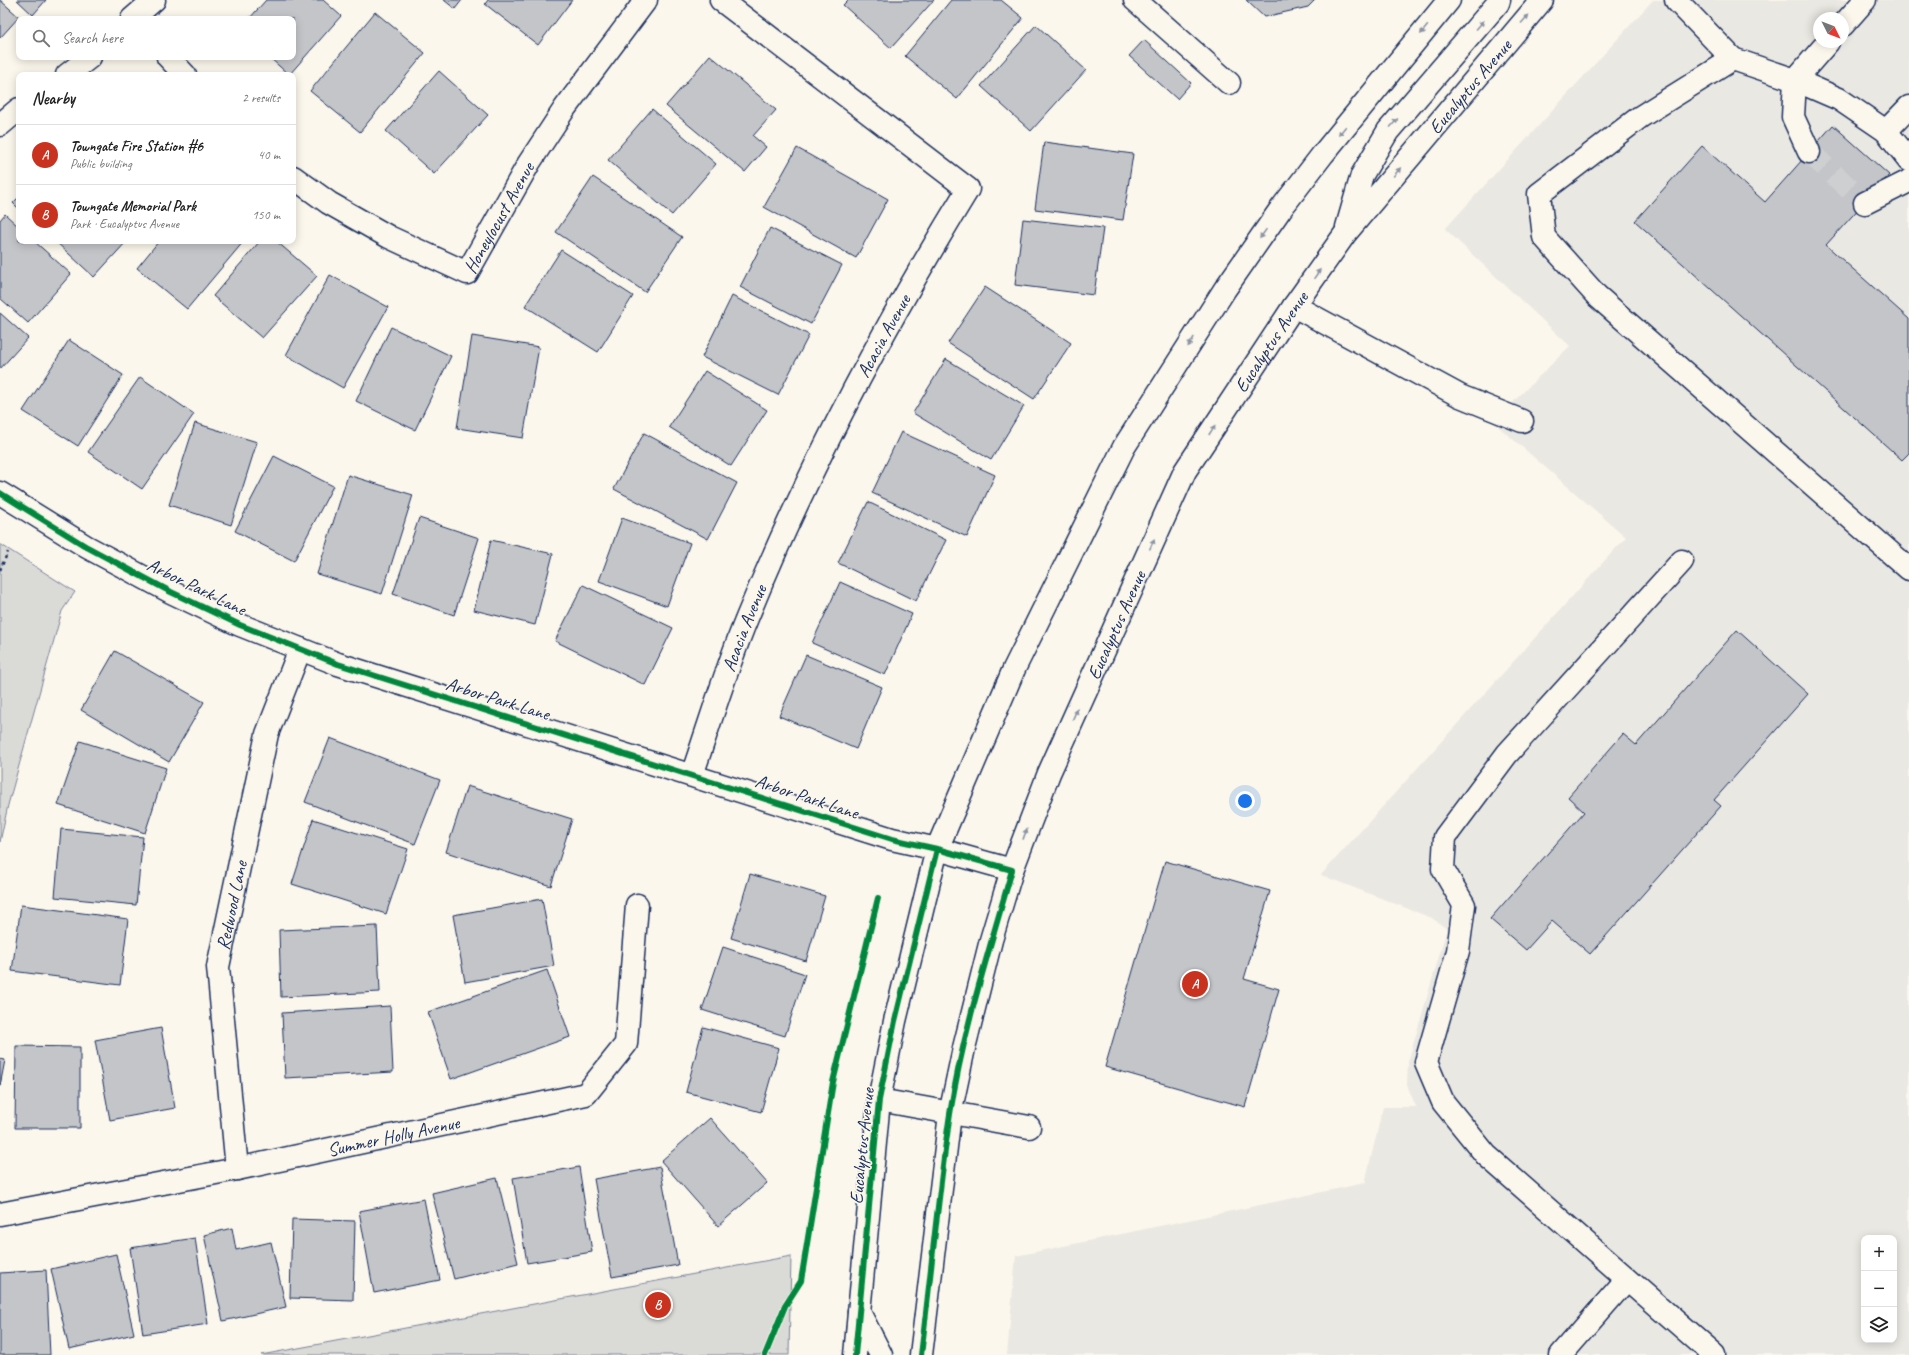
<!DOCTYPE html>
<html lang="en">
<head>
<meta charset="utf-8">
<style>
	:root { --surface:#fff; --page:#f6f6f6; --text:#222; --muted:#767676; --line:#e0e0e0; --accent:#c8321e }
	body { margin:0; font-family:Caveat,sans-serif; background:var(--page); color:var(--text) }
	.controls { position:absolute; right:12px; bottom:12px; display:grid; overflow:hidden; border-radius:8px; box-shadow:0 2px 10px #0003 }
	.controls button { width:36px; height:36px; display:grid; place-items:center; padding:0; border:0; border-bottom:1px solid var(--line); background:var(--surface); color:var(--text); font:20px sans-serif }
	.compass { position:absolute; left:1813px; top:12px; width:36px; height:36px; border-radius:50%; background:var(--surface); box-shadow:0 2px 10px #0003; rotate:132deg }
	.you { position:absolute; left:1245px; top:801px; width:14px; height:14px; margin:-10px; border:3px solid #fff; border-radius:50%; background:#1a73e8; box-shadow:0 0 0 6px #1a73e833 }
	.badge { display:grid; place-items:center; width:26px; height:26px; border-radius:50%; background:var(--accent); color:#fff; font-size:13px; font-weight:700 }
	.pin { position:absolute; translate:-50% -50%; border:2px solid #fff; box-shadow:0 1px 4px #0006 }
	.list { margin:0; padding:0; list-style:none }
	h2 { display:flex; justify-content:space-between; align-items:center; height:52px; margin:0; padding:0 16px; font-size:17px }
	h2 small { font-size:13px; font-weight:400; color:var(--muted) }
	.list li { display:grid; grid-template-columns:26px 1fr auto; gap:12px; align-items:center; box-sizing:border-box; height:60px; padding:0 16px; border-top:1px solid var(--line) }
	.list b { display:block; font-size:15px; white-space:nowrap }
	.list p { margin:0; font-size:13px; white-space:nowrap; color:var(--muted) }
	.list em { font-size:13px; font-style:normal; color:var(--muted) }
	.icon { flex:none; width:22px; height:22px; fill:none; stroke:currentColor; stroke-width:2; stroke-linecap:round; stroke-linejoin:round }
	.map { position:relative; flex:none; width:1909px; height:1355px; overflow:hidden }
	.search { position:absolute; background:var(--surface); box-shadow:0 2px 10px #0003; left:16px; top:16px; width:280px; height:44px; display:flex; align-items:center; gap:10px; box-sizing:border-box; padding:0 14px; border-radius:8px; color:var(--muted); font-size:15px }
	.panel { position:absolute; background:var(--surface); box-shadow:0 2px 10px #0003; left:16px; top:72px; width:280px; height:172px; border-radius:8px }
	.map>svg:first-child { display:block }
	.built { fill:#eae8e2; fill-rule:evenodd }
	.green { fill:#dadad7; stroke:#7a849a }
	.building { fill:#c3c5c9; stroke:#1b2f5e }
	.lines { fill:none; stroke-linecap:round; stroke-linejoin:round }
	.minor-tunnel { stroke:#cecfd0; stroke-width:22; stroke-dasharray:22 11; stroke-linecap:butt }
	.minor-casing { stroke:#1b2f5e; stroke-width:25 }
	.major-casing { stroke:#1b2f5e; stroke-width:25 }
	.path { stroke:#1b2f5e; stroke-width:2.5; stroke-dasharray:3 3; stroke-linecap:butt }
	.minor { stroke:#fbf7ec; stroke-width:22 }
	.major { stroke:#fbf7ec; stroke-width:22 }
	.cycleway-casing { stroke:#fbf7ec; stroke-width:8 }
	.cycleway { stroke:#00873e; stroke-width:6 }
	.oneway { fill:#8b93a5 }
	.labels { text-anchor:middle; stroke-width:3.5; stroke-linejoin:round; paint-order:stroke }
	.street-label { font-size:19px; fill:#1b2f5e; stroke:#fbf7ec }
</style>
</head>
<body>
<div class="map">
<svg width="1909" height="1355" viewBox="0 0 1909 1355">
	<rect width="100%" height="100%" fill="#fbf7ec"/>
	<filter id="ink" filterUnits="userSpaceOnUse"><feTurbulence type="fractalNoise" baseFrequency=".025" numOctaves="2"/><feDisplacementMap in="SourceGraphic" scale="8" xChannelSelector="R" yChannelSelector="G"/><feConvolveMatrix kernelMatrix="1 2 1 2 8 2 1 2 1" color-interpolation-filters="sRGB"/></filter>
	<g filter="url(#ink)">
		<path class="built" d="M 1653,0 L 1909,0 L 1909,1355 L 1007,1355 L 1016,1256 L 1365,1183 L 1383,1107 L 1416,1107 L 1407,1085 L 1408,1062 L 1447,929 L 1432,918 L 1321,875 L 1626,537 L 1493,422 L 1570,346 L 1445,229 ZM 1819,18 L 1843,18 L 1843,42 L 1819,42 ZM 1864,1238 L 1894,1238 L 1894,1340 L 1864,1340 Z"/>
		<path class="green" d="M 0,544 L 75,592 L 62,611 L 8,805 L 0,842 Z
			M 791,1256 L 789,1355 L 261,1355 Z"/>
		<path class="building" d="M 0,0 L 19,17 L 0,38 Z
			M 17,0 L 46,0 L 33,15 Z
			M 266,0 L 323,0 L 341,16 L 289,75 L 269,57 L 293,57 L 293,19 L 249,19 Z
			M 444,0 L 462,0 L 455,9 Z
			M 488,0 L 572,0 L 538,45 L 485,4 Z
			M 848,0 L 934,0 L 891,48 L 843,5 Z
			M 951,0 L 1001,0 L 1023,18 L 957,99 L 905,56 Z
			M 1246,0 L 1315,0 L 1308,7 L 1264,17 Z
			M 375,12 L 425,53 L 360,132 L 310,91 Z
			M 1036,25 L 1086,70 L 1031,131 L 981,86 Z
			M 1144,40 L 1191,83 L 1177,99 L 1129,56 Z
			M 710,55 L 776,110 L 753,136 L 766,147 L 745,172 L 666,106 Z
			M 439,71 L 488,115 L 434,174 L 386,131 Z
			M 652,109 L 716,164 L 672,215 L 608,160 Z
			M 1833,125 L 1889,175 L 1826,245 L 1909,319 L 1909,453 L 1902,460 L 1635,221 L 1702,146 L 1765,202 Z
			M 1044,142 L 1133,154 L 1123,220 L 1035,209 Z
			M 797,148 L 888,199 L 856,258 L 764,207 Z
			M 593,177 L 682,237 L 645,292 L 556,232 Z
			M 19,197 L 19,209 L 13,203 Z
			M 5,214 L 19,227 L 19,241 L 34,241 L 71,274 L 28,323 L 0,298 L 0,220 Z
			M 1023,219 L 1103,228 L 1094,295 L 1015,285 Z
			M 770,228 L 842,265 L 811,324 L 740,287 Z
			M 55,241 L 127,241 L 94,277 Z
			M 159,241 L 244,241 L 187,309 L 137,268 Z
			M 260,241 L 276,241 L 317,276 L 262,338 L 213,296 Z
			M 561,250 L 633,296 L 598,352 L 525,306 Z
			M 330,275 L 388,307 L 343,388 L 286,355 Z
			M 985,287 L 1071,343 L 1034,399 L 948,343 Z
			M 732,296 L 809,335 L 778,395 L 702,357 Z
			M 0,313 L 28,338 L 0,369 Z
			M 391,327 L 451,356 L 415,430 L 356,401 Z
			M 472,336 L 539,347 L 523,438 L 457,428 Z
			M 69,340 L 123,375 L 78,446 L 23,411 Z
			M 946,359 L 1024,406 L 991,460 L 913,413 Z
			M 705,371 L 767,410 L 731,466 L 669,427 Z
			M 140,377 L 194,414 L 142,489 L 88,452 Z
			M 195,423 L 257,442 L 231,525 L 169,505 Z
			M 901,432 L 995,475 L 967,537 L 872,493 Z
			M 644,433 L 737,483 L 708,539 L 614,489 Z
			M 274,456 L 333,486 L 294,561 L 235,531 Z
			M 348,475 L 413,495 L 382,594 L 317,574 Z
			M 868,502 L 946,540 L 916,601 L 838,563 Z
			M 419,518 L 479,538 L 454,615 L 393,594 Z
			M 622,518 L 690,543 L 667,606 L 599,581 Z
			M 491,540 L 553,554 L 535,625 L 474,610 Z
			M 840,582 L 912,614 L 885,675 L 812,643 Z
			M 583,585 L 673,628 L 645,685 L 555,641 Z
			M 1737,630 L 1808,694 L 1714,800 L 1721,806 L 1590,954 L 1552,921 L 1526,950 L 1490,919 L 1584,812 L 1568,797 L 1623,734 L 1636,745 Z
			M 115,651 L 204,702 L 169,762 L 81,710 Z
			M 806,655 L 882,687 L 856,749 L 779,716 Z
			M 330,738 L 440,780 L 415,844 L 305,802 Z
			M 80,741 L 166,768 L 145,833 L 58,805 Z
			M 467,786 L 572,819 L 551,886 L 446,852 Z
			M 313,819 L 408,849 L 386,914 L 292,884 Z
			M 61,829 L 143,837 L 136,905 L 55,897 Z
			M 1165,861 L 1270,891 L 1244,979 L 1279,989 L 1245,1107 L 1105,1067 Z
			M 750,874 L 825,896 L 806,961 L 731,938 Z
			M 542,899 L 554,966 L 465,982 L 453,915 Z
			M 21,905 L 128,919 L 120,985 L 12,971 Z
			M 377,926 L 380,992 L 281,997 L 279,930 Z
			M 723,947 L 805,974 L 785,1036 L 702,1010 Z
			M 547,970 L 570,1037 L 451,1079 L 428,1012 Z
			M 390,1006 L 393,1072 L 285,1078 L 282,1013 Z
			M 703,1027 L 779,1048 L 761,1112 L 686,1092 Z
			M 161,1028 L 175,1108 L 110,1120 L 95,1040 Z
			M 16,1046 L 80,1047 L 80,1128 L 15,1128 Z
			M 0,1059 L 5,1060 L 0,1086 Z
			M 710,1118 L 767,1183 L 718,1226 L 661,1161 Z
			M 579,1167 L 592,1252 L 527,1263 L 513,1178 Z
			M 660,1167 L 678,1265 L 612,1277 L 594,1179 Z
			M 497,1178 L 518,1263 L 454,1279 L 432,1193 Z
			M 424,1199 L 440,1280 L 374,1293 L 359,1211 Z
			M 292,1219 L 355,1221 L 353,1300 L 290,1298 Z
			M 232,1228 L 236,1250 L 271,1242 L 286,1307 L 223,1321 L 204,1235 Z
			M 195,1238 L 208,1324 L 143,1334 L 130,1248 Z
			M 116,1254 L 134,1334 L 69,1349 L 51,1269 Z
			M 46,1270 L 50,1355 L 0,1355 L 0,1273 Z"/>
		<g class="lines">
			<path class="minor-tunnel" d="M 1809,152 L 1865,203"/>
			<defs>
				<g id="minor">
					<path d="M 1135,0 L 1229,83"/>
					<path d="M 1676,0 L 1733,59 L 1795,80 L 1839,99 L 1886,131 L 1909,160"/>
					<path d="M 132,19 L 154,0"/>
					<path d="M 1843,25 L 1865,0"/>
					<path d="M 168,57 L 185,75"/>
					<path d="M 1733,59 L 1640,117 L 1539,194 L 1544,237 L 1597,296 L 1909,569"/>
					<path d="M 67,75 L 90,57"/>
					<path d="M 0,125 L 19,109"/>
					<path d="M 1886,131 L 1909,107"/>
					<path d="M 1809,152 L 1793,117 L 1795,80 L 1828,42"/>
					<path id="s1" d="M 293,177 L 329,203 L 389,237 L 467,273 L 529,163 L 565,108 L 646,0"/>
					<path d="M 1865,203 L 1909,181"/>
					<path d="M 1294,306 L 1460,396 L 1522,421"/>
					<path d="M 0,493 L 87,547 L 171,592 L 240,625 L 338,664 L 892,839 L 937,849 L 1012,870"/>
					<path d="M 1682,561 L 1507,754 L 1445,837 L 1443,869 L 1464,905 L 1458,951 L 1426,1062 L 1443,1102 L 1486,1155 L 1714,1355"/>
					<path id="s2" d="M 692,775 C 710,723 726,669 747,618 C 808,469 884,326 968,189 L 721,0"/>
					<path d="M 879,1100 L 1029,1127"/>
					<path id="s3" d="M 237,1169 L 218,967 L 267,734 L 300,649"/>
					<path id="s4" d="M 0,1214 L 237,1169 L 586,1094 L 626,1044 L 637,905"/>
					<path d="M 1561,1355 L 1627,1279"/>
				</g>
				<g id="major">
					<path d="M 1347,227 L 1362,175 L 1388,131 L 1498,3 L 1499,0"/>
					<path d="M 859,1312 L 881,1355"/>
					<path d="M 855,1355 L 879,1100 L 895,1021 L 937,849 L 1014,669 L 1124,447 L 1225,289 L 1280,210 L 1323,154 L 1449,0"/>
					<path id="s5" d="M 921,1355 L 950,1114 L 964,1048 L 991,940 L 1012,870 L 1049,773 L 1185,471 L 1294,306 L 1345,234 L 1542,0"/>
				</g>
			</defs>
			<use href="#minor" class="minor-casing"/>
			<use href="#major" class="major-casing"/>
			<path class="path" d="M 0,570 L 8,552"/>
			<use href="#minor" class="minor"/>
			<use href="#major" class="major"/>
			<defs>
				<path id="cycleway" d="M 0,493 L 87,547 L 171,592 L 240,625 L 338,664 L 892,839 L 937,849 L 1012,870 C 989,951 963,1031 950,1114 C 938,1194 931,1275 921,1355
					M 765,1355 L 785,1306 L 801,1281 L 833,1082 L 878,898
					M 855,1355 L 879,1100 L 895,1021 L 937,849"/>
			</defs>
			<use href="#cycleway" class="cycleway-casing"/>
			<use href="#cycleway" class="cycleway"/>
		</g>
		<defs><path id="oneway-solid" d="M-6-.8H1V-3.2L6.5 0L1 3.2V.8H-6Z"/></defs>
		<g class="oneway">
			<use href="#oneway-solid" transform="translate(1525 19) rotate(-48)"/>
			<use href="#oneway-solid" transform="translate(1480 25) rotate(-49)"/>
			<use href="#oneway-solid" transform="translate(1424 30) rotate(129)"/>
			<use href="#oneway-solid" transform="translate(1394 123) rotate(-49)"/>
			<use href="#oneway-solid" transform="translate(1342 131) rotate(129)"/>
			<use href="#oneway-solid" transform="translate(1397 172) rotate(-50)"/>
			<use href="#oneway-solid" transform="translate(1263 234) rotate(125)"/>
			<use href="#oneway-solid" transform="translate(1317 274) rotate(-55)"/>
			<use href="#oneway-solid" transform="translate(1191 342) rotate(123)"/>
			<use href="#oneway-solid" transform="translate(1212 430) rotate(-57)"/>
			<use href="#oneway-solid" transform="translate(1152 544) rotate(-66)"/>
			<use href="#oneway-solid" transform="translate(1075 714) rotate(-66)"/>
			<use href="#oneway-solid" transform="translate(1025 834) rotate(-70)"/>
		</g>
	</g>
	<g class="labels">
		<g class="street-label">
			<text dy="7" stroke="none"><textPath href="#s5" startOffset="1409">Eucalyptus Avenue</textPath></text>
			<text dy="7" stroke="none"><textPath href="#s1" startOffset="263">Honeylocust Avenue</textPath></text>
			<text dy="7" stroke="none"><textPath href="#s2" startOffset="480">Acacia Avenue</textPath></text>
			<text dy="7" stroke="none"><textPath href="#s5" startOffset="1085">Eucalyptus Avenue</textPath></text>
			<text transform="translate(197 586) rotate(26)" y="7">Arbor Park Lane</text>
			<text dy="7" stroke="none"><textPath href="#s5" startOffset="761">Eucalyptus Avenue</textPath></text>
			<text dy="7" stroke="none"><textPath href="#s2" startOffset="156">Acacia Avenue</textPath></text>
			<text transform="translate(498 698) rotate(17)" y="7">Arbor Park Lane</text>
			<text transform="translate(807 796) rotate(18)" y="7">Arbor Park Lane</text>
			<text dy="7" stroke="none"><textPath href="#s3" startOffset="266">Redwood Lane</textPath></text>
			<text dy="7" stroke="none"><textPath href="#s4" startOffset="401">Summer Holly Avenue</textPath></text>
			<text transform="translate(861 1146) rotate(-84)" y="7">Eucalyptus Avenue</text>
		</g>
	</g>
</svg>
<div class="controls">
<button>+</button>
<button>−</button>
<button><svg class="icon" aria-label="layers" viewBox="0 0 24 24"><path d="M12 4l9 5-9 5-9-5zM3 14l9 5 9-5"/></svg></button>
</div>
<svg class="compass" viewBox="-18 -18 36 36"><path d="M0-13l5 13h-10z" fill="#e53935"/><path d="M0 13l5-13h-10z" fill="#767676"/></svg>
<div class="you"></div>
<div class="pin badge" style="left:1195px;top:984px">A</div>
<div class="pin badge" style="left:658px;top:1305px">B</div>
<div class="search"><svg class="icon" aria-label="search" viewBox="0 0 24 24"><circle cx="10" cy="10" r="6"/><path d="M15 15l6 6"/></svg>Search here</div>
<section class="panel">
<h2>Nearby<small>2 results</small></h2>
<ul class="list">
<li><span class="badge">A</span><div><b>Towngate Fire Station #6</b><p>Public building</p></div><em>40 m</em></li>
<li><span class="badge">B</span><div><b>Towngate Memorial Park</b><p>Park · Eucalyptus Avenue</p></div><em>150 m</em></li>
</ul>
</section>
</div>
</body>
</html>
